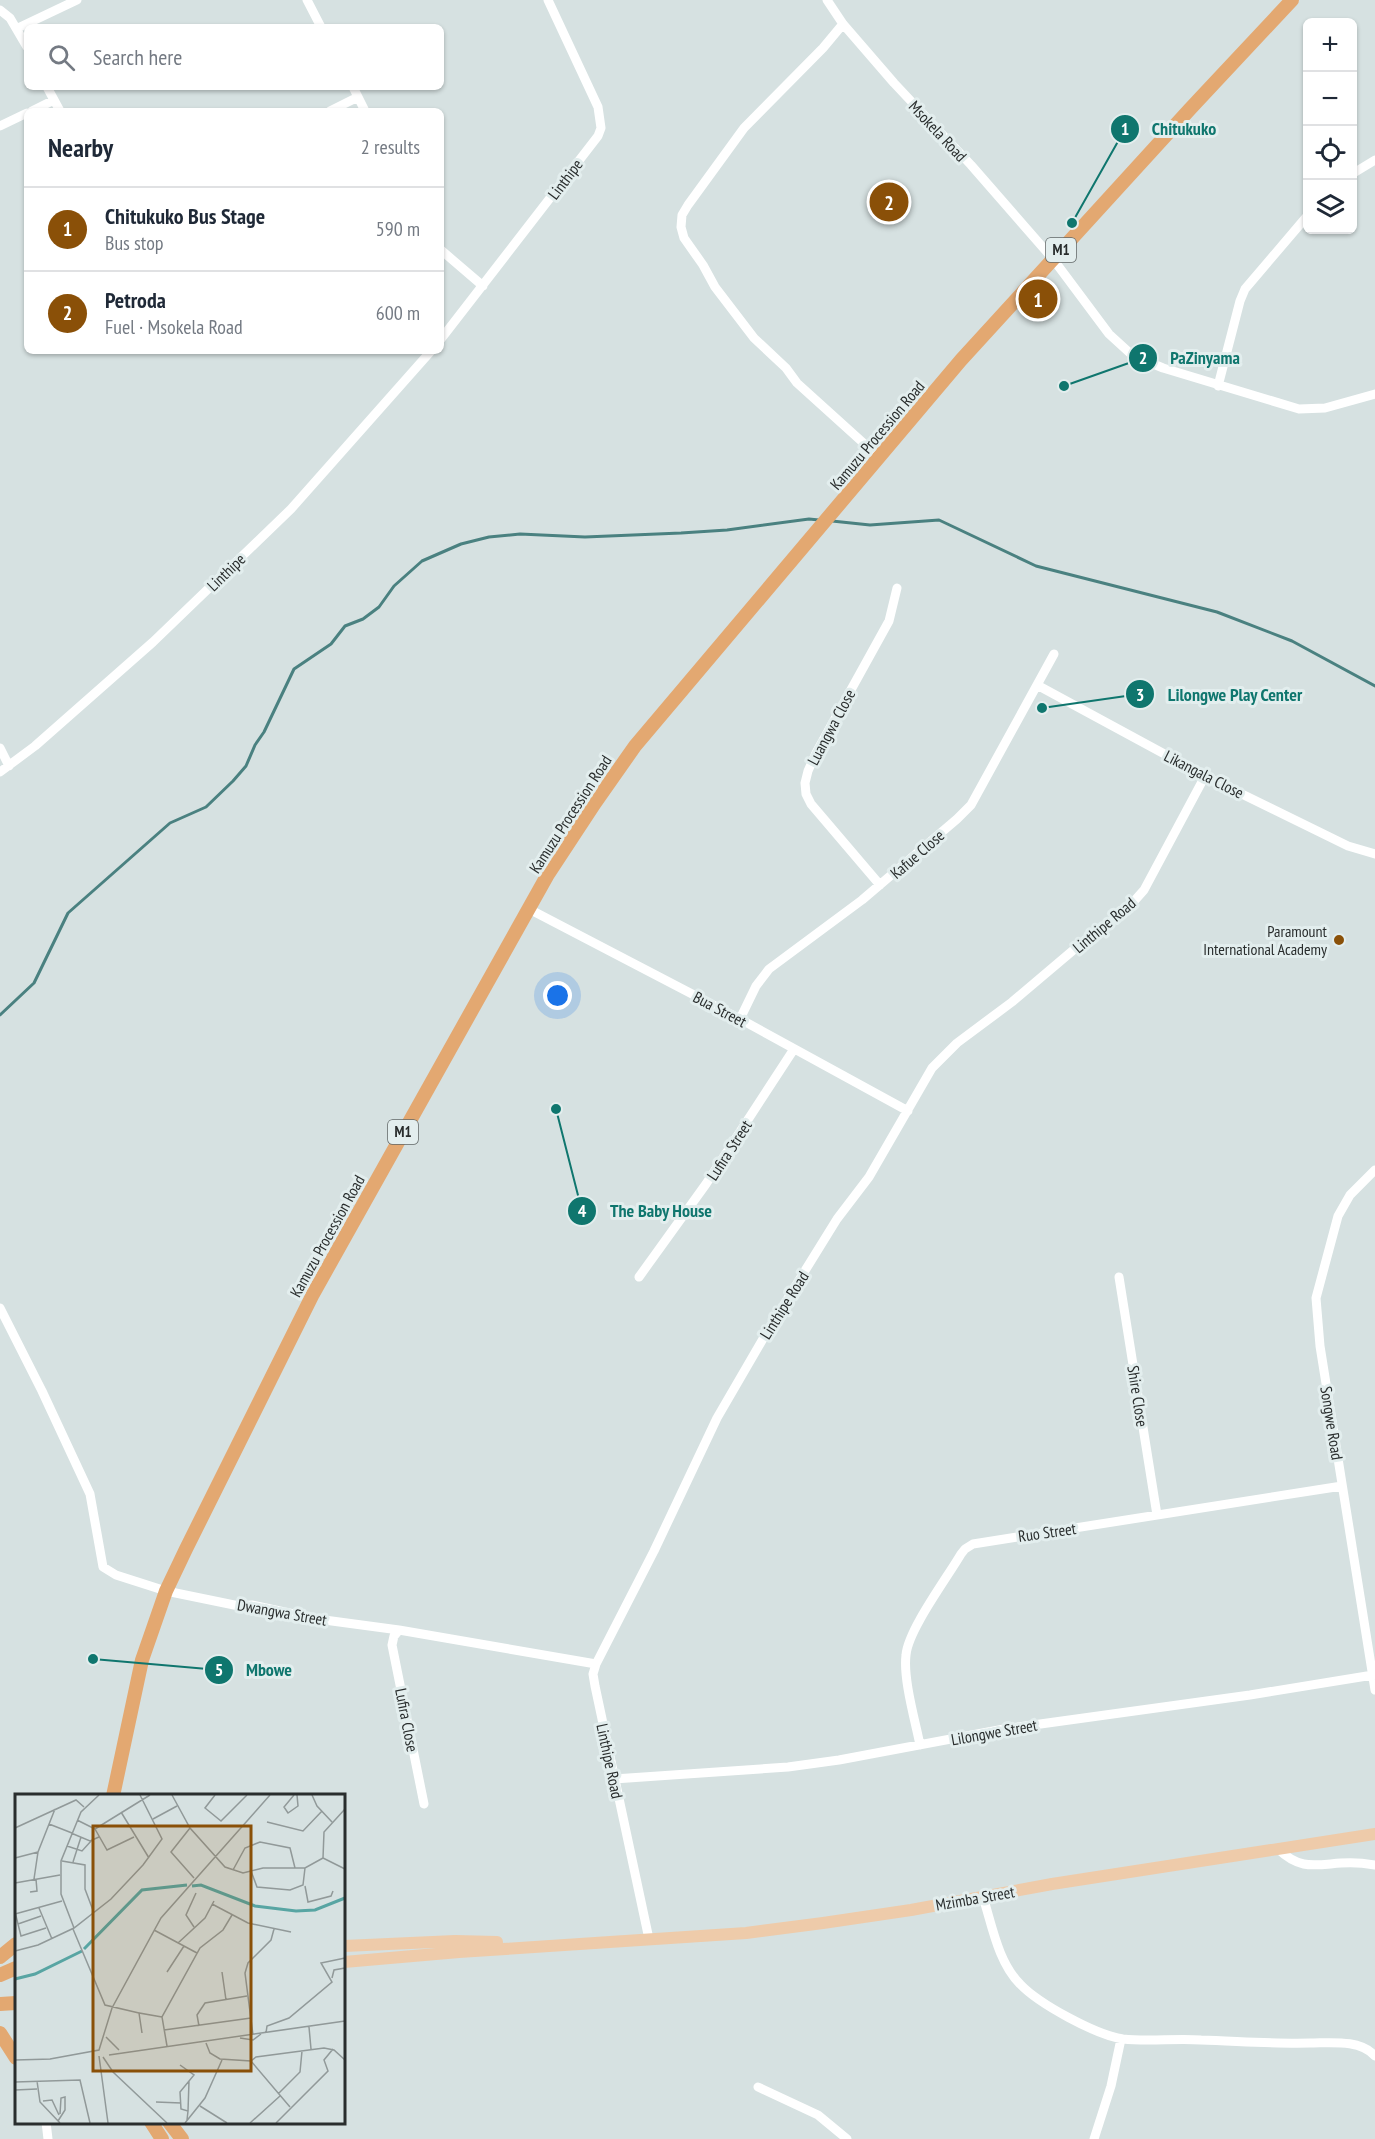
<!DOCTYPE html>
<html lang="en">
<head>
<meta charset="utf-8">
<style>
	:root { --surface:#fff; --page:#f2f2f3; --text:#1f2937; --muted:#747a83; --line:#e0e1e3; --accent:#8a5008 }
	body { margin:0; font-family:"PT Sans Narrow",sans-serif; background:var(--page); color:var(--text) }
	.controls { position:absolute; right:18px; top:18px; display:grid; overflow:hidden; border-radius:9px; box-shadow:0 2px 4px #0004 }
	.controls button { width:54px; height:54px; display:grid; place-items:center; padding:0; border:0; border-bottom:2px solid var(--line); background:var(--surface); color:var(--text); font:30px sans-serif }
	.you { position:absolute; left:558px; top:996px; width:21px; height:21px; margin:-15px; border:4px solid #fff; border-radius:50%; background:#1a73e8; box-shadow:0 0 0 9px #1a73e833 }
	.badge { display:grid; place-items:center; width:39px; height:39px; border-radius:50%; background:var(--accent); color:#fff; font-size:20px; font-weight:700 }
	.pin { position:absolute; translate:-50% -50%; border:3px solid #fff; box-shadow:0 2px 6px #0006 }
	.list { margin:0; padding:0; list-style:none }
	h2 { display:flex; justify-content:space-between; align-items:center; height:78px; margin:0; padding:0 24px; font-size:26px }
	h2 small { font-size:20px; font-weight:400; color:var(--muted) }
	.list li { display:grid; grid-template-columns:39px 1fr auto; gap:18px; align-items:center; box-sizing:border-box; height:84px; padding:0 24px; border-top:2px solid var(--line) }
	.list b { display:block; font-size:22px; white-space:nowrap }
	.list p { margin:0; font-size:20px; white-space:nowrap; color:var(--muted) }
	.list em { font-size:20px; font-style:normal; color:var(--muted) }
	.icon { flex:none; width:33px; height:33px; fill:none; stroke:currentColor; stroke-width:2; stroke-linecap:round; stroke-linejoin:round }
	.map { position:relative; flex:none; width:1375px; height:2139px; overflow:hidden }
	.search { position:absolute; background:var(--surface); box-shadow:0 2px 4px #0004; left:24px; top:24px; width:420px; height:66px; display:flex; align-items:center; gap:15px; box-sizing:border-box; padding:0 21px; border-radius:9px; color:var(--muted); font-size:22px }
	.panel { position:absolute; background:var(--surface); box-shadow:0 2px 4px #0004; left:24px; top:108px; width:420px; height:246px; border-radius:9px }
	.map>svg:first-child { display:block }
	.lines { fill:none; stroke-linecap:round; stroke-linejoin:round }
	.stream { stroke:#4a8180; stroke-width:3 }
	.minor { stroke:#fff; stroke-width:9 }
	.major { stroke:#eecbaa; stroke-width:12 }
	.highway { stroke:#e3a871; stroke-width:14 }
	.poi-dot { fill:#8a5008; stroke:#e3eeee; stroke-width:2 }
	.labels { text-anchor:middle; stroke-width:6; stroke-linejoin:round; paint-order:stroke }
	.shield { fill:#e3eeee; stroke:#616767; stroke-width:1.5 }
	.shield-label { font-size:15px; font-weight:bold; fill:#292d2d }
	.street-label { font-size:16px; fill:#292d2d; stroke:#e3eeee }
	.poi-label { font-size:16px; fill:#292d2d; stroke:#e3eeee; text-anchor:end }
	.inset-river { fill:none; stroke:#58a5a3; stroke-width:3 }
	.inset-road { fill:none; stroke:#919999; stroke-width:1.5 }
	.view { fill:#8a5008; fill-opacity:0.15; stroke:#8a5008; stroke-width:3 }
	.inset-edge { fill:none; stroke:#292d2d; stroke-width:3 }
	.leader { fill:none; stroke:#0f766e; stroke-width:2 }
	.callout-dot { fill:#0f766e; stroke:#e3eeee; stroke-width:2 }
	.mark-label { font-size:18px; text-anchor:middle; font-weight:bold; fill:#fff }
	.callout-label { font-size:18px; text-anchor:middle; font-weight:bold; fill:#0f766e; stroke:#e3eeee; stroke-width:6; stroke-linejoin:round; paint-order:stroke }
</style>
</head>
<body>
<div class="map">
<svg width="1375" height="2139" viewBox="0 0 1375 2139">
	<rect width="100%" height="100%" fill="#d6e1e1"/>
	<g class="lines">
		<path class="stream" d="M 832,521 L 870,525 L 939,520 L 1036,566 L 1217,612 L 1292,641 L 1375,686
			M 0,1015 L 34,983 L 68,913 L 170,823 L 206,807 L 233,781 L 246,766 L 255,745 L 264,732 L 294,669 L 331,644 L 345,626 L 363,619 L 379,607 L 394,586 L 422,561 L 461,544 L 489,537 L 520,534 L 585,537 L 681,533 L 727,530 L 809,519 L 819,520"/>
		<path class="minor" d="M 307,0 L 321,27
			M 827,0 L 843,24 L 894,83 L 971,165 L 1053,259 L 1109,334 L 1132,355 L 1163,368 L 1299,409 L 1325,408 L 1375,394
			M 0,10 L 10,18 L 27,47
			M 843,24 L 823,48 L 744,128 L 688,205 L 682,215 L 681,227 L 684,238 L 703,265 L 715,287 L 754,338 L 786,368 L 797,383 L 880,458
			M 18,28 L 77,0
			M 47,87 L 60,111
			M 353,87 L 365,111
			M 32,111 L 54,100
			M 330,111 L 358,97
			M 0,126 L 27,113
			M 1352,174 L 1375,160
			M 441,250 L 483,286
			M 441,339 L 598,136 L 601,128 L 598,107 L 548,0
			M 1218,386 L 1240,301 L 1245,289 L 1308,215
			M 1037,685 L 1205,776 L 1348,846 L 1375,854
			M 0,748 L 9,766
			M 0,772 L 35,746 L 153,642 L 291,509 L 431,351
			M 880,885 L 811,804 L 806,794 L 805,783 L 808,771 L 816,753 L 889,621 L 897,588
			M 529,909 L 740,1019 L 908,1111
			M 740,1019 L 756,986 L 769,969 L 862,900 L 957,819 L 971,805 L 1054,654
			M 1375,1170 L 1350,1195 L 1338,1216 L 1316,1298 L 1320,1346 L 1375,1690
			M 639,1277 L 706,1184 L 794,1049
			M 1119,1277 L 1157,1515
			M 0,1308 L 42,1391 L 90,1494 L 103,1567 L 116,1575 L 166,1591 L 239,1606 L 252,1605 L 317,1619 L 399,1630
			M 920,1745 C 915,1720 903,1679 906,1655 C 908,1630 947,1578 961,1554 L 965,1549 L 973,1544 L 1342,1486
			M 614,1779 L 788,1767 L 839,1760 L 1004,1729 L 1250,1695 L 1373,1675
			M 424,1804 L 392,1645 L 394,1636 L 399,1630 L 596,1664
			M 1278,1849 C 1300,1870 1314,1865 1341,1863 C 1353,1862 1364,1863 1375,1865
			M 983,1897 C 992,1925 998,1962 1020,1984 C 1039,2004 1096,2035 1123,2039 C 1149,2042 1175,2038 1201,2040 C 1237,2041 1273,2044 1310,2043 C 1330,2043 1360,2039 1375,2056
			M 649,1939 L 595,1686 L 593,1674 L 596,1664 L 654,1551 L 717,1418 L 767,1332 L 837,1219 L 869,1177 L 932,1068 L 957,1043 L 1012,1002 L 1077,947 L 1128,908 L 1144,890 L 1205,776
			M 758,2087 L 818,2115 L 847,2139
			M 46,2122 L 48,2139
			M 1094,2139 L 1111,2086 L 1121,2039"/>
		<path class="major" d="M 344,1946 L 455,1941 L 497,1942
			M 344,1962 L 459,1952 L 746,1933 L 823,1923 L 911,1910 L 1052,1884 L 1375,1834"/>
		<path class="highway" d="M 113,1796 L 142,1660 L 166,1591 L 186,1549 L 313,1294 L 547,876 L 595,803 L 635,746 L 961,360 L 1190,109 L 1292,0
			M 0,1957 L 16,1944
			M 0,1975 L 16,1968
			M 0,2004 L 16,2003
			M 0,2033 L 16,2058
			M 151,2122 L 162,2139
			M 169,2122 L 182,2139"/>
	</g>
	<circle class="poi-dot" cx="1339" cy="940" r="6"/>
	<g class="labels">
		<g class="shield">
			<rect x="1046" y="238" width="30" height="24" rx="4.5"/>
			<rect x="388" y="1120" width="30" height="24" rx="4.5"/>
		</g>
		<g class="shield-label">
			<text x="1061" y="255">M1</text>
			<text x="403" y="1137">M1</text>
		</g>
		<g class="street-label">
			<text transform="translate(938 131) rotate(47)" y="6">Msokela Road</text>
			<text transform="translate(565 179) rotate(-53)" y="6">Linthipe</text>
			<text transform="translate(877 435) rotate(-50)" y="6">Kamuzu Procession Road</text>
			<text transform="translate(226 572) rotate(-44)" y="6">Linthipe</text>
			<text transform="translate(831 727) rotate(-62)" y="6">Luangwa Close</text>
			<text transform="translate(1204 774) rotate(27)" y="6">Likangala Close</text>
			<text transform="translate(570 814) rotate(-57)" y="6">Kamuzu Procession Road</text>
			<text transform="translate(917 854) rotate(-41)" y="6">Kafue Close</text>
			<text transform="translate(1104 925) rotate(-40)" y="6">Linthipe Road</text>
			<text transform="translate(720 1009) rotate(28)" y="6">Bua Street</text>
			<text transform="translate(729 1150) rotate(-57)" y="6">Lufira Street</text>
			<text transform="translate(327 1236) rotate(-61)" y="6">Kamuzu Procession Road</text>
			<text transform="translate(784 1305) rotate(-58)" y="6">Linthipe Road</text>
			<text transform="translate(1138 1396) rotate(81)" y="6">Shire Close</text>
			<text transform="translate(1332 1423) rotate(81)" y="6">Songwe Road</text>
			<text transform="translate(1047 1532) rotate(-8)" y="6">Ruo Street</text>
			<text transform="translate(282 1612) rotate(10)" y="6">Dwangwa Street</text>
			<text transform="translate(407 1720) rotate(79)" y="6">Lufira Close</text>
			<text transform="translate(994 1732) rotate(-10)" y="6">Lilongwe Street</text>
			<text transform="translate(610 1761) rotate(78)" y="6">Linthipe Road</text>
			<text transform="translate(975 1898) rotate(-10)" y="6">Mzimba Street</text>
		</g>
		<g class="poi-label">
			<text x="1327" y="937">Paramount<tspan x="1327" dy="18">International Academy</tspan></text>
		</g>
	</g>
	<g transform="translate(15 1794)">
		<rect width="330" height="330" fill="#d6e1e1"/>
		<path class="inset-river" d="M 177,92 L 186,91 L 240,112 L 281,117 L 300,116 L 330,104M 69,155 L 127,96 L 172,91M 0,185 L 20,180 L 67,157"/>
		<path class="inset-road" d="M 157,1 L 175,34 L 210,73 L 228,79 L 248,74 L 290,74 L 308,64M 200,1 L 190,14 L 206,27 L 232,1M 279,1 L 269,13 L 273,19 L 283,12 L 282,1M 297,1 L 302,12 L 317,28M 330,15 L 309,38 L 308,64 L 330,75M 106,18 L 134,64M 138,25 L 162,12M 62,26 L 80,35M 252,28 L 288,37 L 307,17M 34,30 L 57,39M 0,34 L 61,6 L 69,13M 175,34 L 156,58 L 179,84M 80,35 L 135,1M 80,35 L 92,56 L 119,43M 56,39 L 75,47 L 84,43M 52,52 L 67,57 L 77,46M 0,64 L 23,58M 47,67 L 70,71 L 70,95 L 79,119M 58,68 L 66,43M 218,76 L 230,54 L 245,48 L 275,54 L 280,74M 236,77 L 242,93 L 275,96 L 288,91 L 290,74M 19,85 L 23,58 L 40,15M 0,89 L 45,81M 290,92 L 293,108 L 316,102 L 318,97M 15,98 L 22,97 L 21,85M 197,110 L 233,129 L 276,138M 24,114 L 37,145M 0,118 L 6,142 L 31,134M 0,120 L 47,107M 3,130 L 26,122M 179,133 L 171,121 L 181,99M 59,134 L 46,100 L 46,67 L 66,18 L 84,1M 58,135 L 90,211 L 124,219M 139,136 L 182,159M 163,149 L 190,124 L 199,107M 0,157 L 23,151 L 59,134 L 96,105 L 128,71 L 147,45 L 125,1M 152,178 L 169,152M 207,178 L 211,206M 317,184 L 319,176 L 330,174M 184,232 L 182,221 L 190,209 L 232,202M 294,233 L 296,255M 149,236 L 236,224M 127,239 L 124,219 L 147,223M 251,239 L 252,232 L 274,224 L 317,188 L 306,169 L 330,164M 238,241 L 230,179 L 233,169 L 256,146 L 259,135M 91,243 L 104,256M 225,244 L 238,246 L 246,240M 191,249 L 195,259 L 205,265 L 236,267 L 275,313M 152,252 L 147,223 L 185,154 L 208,136 L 217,121M 94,261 L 330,227M 84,262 L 93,329M 88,263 L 98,278 L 152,329M 35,265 L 84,256 L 97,214 L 146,124 L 255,1M 0,266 L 37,265M 236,267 L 241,263 L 309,254 L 319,256 L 330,266M 165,271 L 179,281 L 165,298 L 166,315 L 173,317 L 172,326M 22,287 L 25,308 L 45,329M 0,288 L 65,286 L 75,329M 0,296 L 22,295M 263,300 L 285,278 L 287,257M 28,307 L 37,306 L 44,321M 141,308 L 166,309M 185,312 L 212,329M 173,317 L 174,287M 43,327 L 50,316 L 50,303 L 46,304 L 45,320M 170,329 L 190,304 L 207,266M 235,329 L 265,302M 261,329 L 313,277 L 309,266 L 318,255"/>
		<path class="view" d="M 78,32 L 236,32 L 236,277 L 78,277 Z"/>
		<rect width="330" height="330" class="inset-edge"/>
	</g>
	<path class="leader" d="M1072 223L1125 129M1064 386L1143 358M1042 708L1140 694M556 1109L582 1211M93 1659L219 1670"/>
	<g class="callout-dot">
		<circle cx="1072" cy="223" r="6"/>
		<circle cx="1064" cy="386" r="6"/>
		<circle cx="1042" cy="708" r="6"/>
		<circle cx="556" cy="1109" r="6"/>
		<circle cx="93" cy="1659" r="6"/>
		<circle cx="1125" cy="129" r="15"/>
		<circle cx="1143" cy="358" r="15"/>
		<circle cx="1140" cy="694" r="15"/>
		<circle cx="582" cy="1211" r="15"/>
		<circle cx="219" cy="1670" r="15"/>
	</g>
	<g class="mark-label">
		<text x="1125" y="135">1</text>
		<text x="1143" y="364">2</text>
		<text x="1140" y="701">3</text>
		<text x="582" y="1217">4</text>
		<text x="219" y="1676">5</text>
	</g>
	<g class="callout-label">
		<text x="1184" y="135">Chitukuko</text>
		<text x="1205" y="364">PaZinyama</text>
		<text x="1235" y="701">Lilongwe Play Center</text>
		<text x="661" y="1217">The Baby House</text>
		<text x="269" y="1676">Mbowe</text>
	</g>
</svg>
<div class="controls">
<button>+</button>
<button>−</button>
<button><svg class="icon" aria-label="locate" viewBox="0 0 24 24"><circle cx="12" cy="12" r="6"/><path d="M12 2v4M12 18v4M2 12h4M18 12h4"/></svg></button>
<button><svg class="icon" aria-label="layers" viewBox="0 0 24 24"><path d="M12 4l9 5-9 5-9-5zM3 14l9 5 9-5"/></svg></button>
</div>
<div class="you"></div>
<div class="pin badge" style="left:1038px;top:299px">1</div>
<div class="pin badge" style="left:889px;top:202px">2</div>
<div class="search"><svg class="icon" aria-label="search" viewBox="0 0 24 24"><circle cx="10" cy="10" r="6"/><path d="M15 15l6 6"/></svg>Search here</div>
<section class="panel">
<h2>Nearby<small>2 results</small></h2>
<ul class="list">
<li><span class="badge">1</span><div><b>Chitukuko Bus Stage</b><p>Bus stop</p></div><em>590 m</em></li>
<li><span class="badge">2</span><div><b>Petroda</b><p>Fuel · Msokela Road</p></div><em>600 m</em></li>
</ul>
</section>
</div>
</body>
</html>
